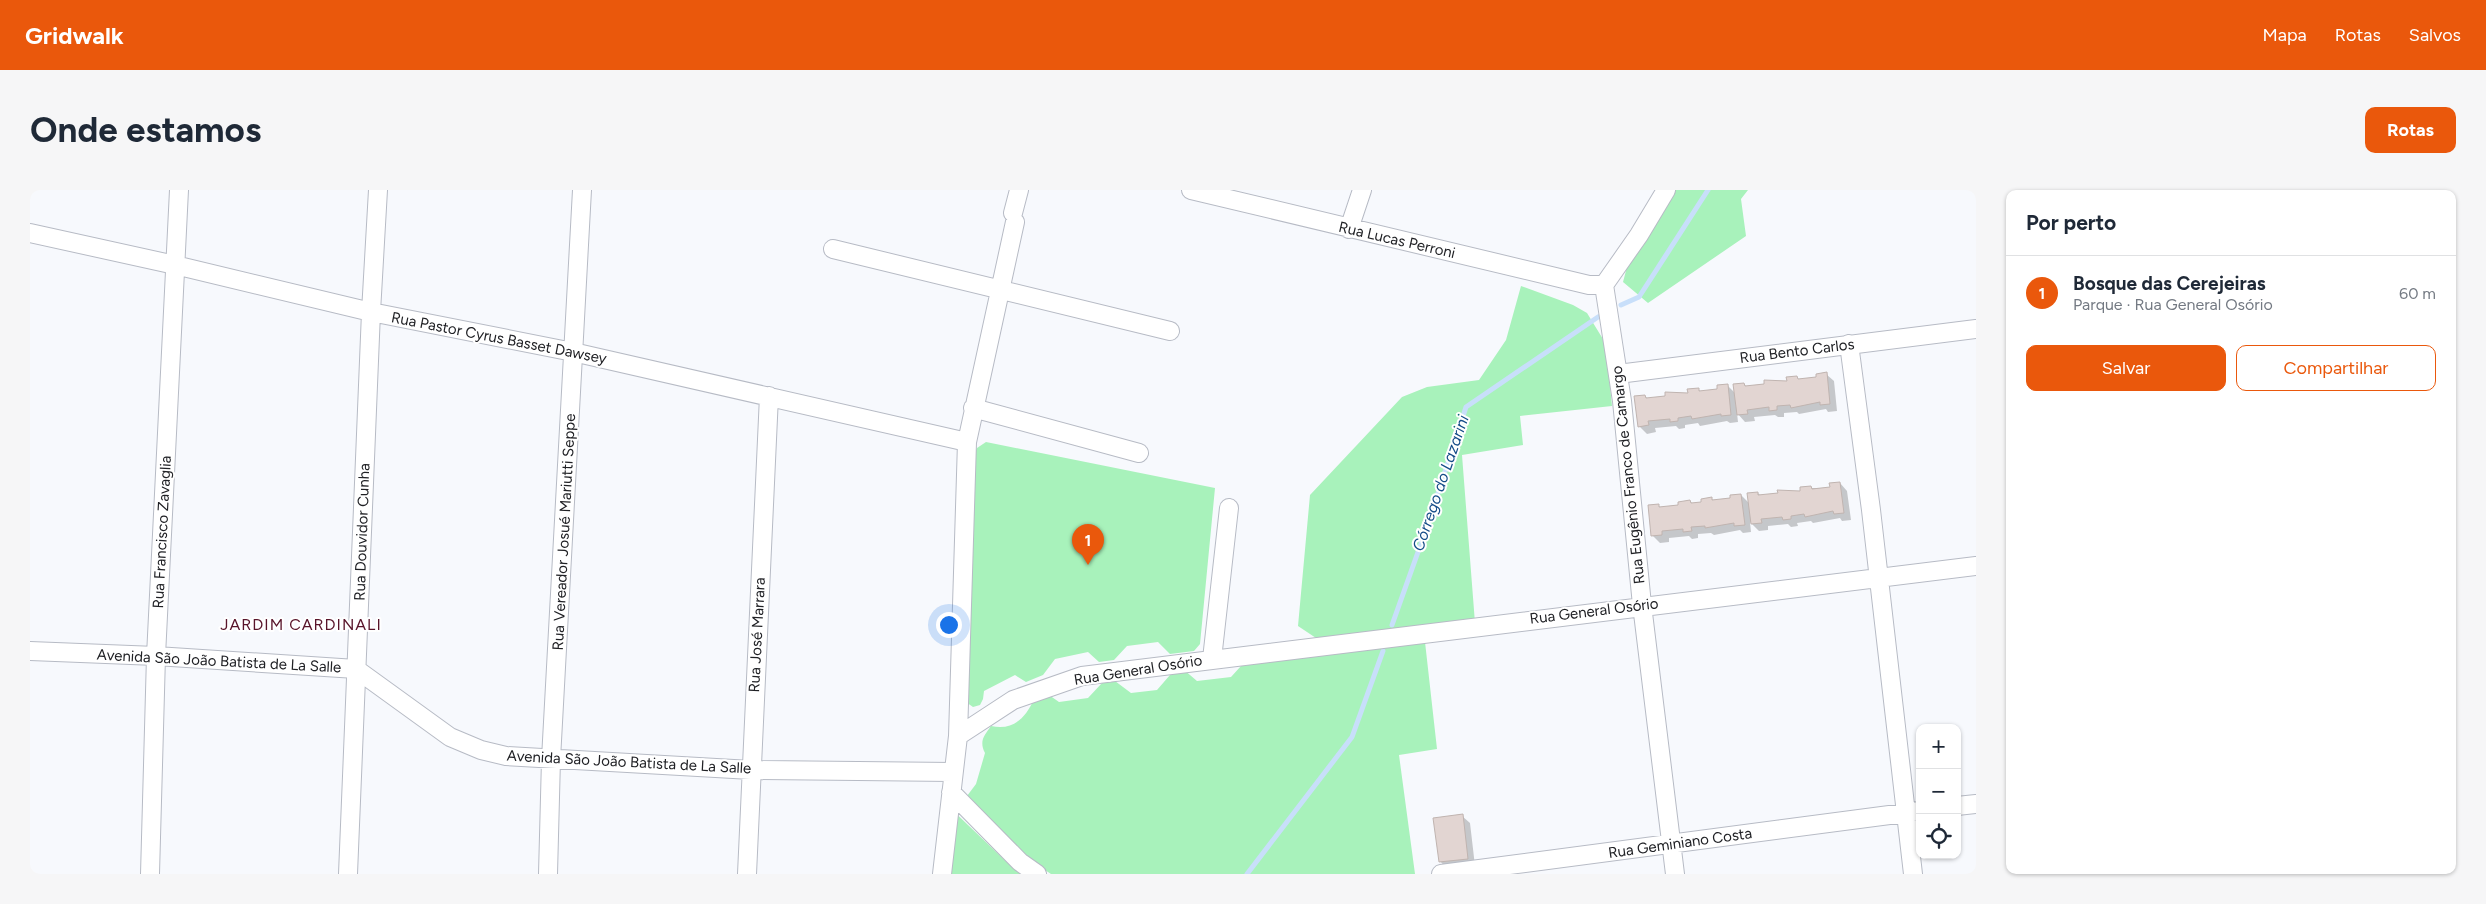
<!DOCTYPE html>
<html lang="pt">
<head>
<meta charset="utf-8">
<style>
	:root { --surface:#fff; --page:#f6f6f7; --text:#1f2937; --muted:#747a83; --line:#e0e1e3; --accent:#ea580c }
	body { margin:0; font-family:Figtree,sans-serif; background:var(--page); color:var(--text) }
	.controls { position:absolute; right:15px; bottom:15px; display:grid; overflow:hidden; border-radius:10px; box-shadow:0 1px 4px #0004 }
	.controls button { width:45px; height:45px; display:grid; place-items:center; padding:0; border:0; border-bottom:1px solid var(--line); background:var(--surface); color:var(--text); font:25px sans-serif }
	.you { position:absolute; left:918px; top:434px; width:18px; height:18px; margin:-12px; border:4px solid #fff; border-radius:50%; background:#1a73e8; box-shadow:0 0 0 8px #1a73e833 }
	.badge { display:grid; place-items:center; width:32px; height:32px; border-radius:50%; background:var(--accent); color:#fff; font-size:16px; font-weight:700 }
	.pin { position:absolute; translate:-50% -41px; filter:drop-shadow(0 1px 2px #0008) }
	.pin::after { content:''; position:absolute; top:26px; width:18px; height:15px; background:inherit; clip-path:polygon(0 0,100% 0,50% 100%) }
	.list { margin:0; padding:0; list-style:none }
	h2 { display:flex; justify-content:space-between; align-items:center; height:65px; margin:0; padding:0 20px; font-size:21px }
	h2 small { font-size:16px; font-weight:400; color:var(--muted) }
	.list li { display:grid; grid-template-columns:32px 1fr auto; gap:15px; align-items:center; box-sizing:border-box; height:75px; padding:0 20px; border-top:1px solid var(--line) }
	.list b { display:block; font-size:19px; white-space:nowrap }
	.list p { margin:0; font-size:16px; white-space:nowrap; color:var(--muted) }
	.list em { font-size:16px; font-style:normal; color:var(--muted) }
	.actions { display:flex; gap:10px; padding:15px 20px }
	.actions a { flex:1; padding:11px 0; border:1px solid var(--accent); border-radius:10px; text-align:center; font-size:18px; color:var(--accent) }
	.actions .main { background:var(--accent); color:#fff }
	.icon { flex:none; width:28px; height:28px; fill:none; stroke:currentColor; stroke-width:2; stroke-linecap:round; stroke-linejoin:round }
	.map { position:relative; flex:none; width:1946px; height:684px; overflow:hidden; border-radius:10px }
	header { display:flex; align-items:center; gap:30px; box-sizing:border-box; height:70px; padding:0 25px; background:var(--accent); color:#fff }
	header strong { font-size:24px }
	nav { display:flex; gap:28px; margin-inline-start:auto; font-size:18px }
	.intro { display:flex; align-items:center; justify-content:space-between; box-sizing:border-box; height:120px; padding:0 30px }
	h1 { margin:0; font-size:35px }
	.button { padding:12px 22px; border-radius:10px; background:var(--accent); color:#fff; font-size:18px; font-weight:700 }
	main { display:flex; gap:30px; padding:0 30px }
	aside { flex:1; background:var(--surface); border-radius:10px; box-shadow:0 1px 4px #0004 }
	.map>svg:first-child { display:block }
	.green { fill:#a8f2bb }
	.shadow { fill:#0003 }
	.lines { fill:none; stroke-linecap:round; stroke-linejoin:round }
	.stream { stroke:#c8dffa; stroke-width:5 }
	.building { fill:#e2d5d2; stroke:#c0b4b0 }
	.minor-casing { stroke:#b7bbc5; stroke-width:20 }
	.minor { stroke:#fff; stroke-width:18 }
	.labels { text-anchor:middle; stroke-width:4; stroke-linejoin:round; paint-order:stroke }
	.street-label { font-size:15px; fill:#202125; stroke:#fff }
	.water-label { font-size:16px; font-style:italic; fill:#144c88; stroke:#fff }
	.neighbourhood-label { font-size:16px; letter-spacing:1px; fill:#58142a; stroke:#fff }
</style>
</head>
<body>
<header>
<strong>Gridwalk</strong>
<nav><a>Mapa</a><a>Rotas</a><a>Salvos</a></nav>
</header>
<div class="intro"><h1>Onde estamos</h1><a class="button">Rotas</a></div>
<main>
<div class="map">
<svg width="1946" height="684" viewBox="0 0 1946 684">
	<rect width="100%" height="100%" fill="#f7f9fd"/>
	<path class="green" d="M 1641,0 L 1718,0 L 1711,9 L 1716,46 L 1618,113 L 1593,92 L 1597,77 Z
		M 1491,96 L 1543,115 L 1557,123 L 1576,154 L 1582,216 L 1490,226 L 1493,255 L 1432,265 L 1445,433 L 1289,450 L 1268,436 L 1280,305 L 1372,207 L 1397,197 L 1449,190 L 1476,150 Z
		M 956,252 L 1185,298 L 1170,454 L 1164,461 L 1140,464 L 1128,452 L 1097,456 L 1084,470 L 1069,472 L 1058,462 L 1025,469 L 1013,485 L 996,492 L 985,485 L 954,501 L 953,509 L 950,515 L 943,517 L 933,510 L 943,267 L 947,258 Z
		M 1394,443 L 1407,559 L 1369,565 L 1385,684 L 1021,684 L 931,625 L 934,610 L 946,594 L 955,563 C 949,551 954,546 961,536 C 984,541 996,527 1004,509 L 1019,505 L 1029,512 L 1058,508 L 1072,493 L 1085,491 L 1101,503 L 1127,500 L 1140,485 L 1153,479 L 1167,491 L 1201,487 L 1211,476 L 1289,465 Z
		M 915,613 L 984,679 L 992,684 L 908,684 Z"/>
	<path class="shadow" d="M 1796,184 L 1804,191 L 1807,221 L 1798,222 L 1796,219 L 1769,224 L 1767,222 L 1754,223 L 1754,227 L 1748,227 L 1745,225 L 1724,227 L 1725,231 L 1715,232 L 1707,223 L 1708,232 L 1700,233 L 1697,231 L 1670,236 L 1668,233 L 1655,235 L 1655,238 L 1649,239 L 1646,236 L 1625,238 L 1626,242 L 1617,244 L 1609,236 L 1615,206 L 1618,209 L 1659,204 L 1668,199 L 1671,202 L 1688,200 L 1697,195 L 1706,204 L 1714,194 L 1717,197 L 1758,192 L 1767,188 L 1770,190 L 1787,188 Z
		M 1810,293 L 1817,301 L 1821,330 L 1812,331 L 1810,328 L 1783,333 L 1781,331 L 1767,333 L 1768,336 L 1761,337 L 1758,334 L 1738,336 L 1738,340 L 1729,341 L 1720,332 L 1721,342 L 1713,343 L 1710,340 L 1684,345 L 1681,343 L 1668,344 L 1668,348 L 1662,349 L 1659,346 L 1639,348 L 1639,352 L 1630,353 L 1622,345 L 1628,315 L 1631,318 L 1650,316 L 1660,311 L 1663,314 L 1673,313 L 1682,309 L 1684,311 L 1702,310 L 1711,305 L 1720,314 L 1728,303 L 1731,306 L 1772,302 L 1771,298 L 1801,298 Z
		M 1432,626 L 1440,633 L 1445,676 L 1417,679 L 1410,671 Z"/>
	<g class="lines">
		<path class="stream" d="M 1591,115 L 1609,107 L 1678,0
			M 1362,435 L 1398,334 L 1436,217 L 1568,127
			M 1217,684 L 1322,547 L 1353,461"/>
	</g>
	<path class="building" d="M 1797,182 L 1800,214 L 1790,215 L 1790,212 L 1761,218 L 1760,215 L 1747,216 L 1747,220 L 1739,221 L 1739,217 L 1717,220 L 1718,224 L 1707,225 L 1703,194 L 1714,193 L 1715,196 L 1734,194 L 1734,190 L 1757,191 L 1756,187 L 1767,186 L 1768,189 L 1786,187 L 1786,184 Z
		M 1698,194 L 1701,225 L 1691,226 L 1691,224 L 1662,229 L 1661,226 L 1648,228 L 1648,231 L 1640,232 L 1640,229 L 1618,231 L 1619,235 L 1608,237 L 1604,206 L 1615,205 L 1616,208 L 1635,206 L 1635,202 L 1658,203 L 1657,199 L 1669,198 L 1669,201 L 1687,199 L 1687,195 Z
		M 1810,292 L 1814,323 L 1804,324 L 1803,321 L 1775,327 L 1774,324 L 1761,326 L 1761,329 L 1753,330 L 1752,327 L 1731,329 L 1732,333 L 1721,334 L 1717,303 L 1728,302 L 1728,305 L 1748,303 L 1747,300 L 1770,301 L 1770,297 L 1781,296 L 1782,299 L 1800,297 L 1799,293 Z
		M 1711,304 L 1715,335 L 1704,336 L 1704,333 L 1675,338 L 1675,336 L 1661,337 L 1662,341 L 1653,342 L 1653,339 L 1632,341 L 1632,345 L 1621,346 L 1618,315 L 1629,314 L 1629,317 L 1648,315 L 1648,312 L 1660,310 L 1661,313 L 1671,312 L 1671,309 L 1682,307 L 1682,310 L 1700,308 L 1700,305 Z
		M 1433,624 L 1438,669 L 1409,672 L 1403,628 Z"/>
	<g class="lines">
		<defs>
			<path id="minor" d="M 1161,0 L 1559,95 L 1574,95
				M 983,23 L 989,0
				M 1319,39 L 1332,0
				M 0,43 L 145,75 L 341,122 L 543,162 L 937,252
				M 803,59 L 1140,141
				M 1574,95 L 1592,211 L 1612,415 L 1645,684
				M 1574,95 L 1609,45 L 1636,0
				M 1819,154 L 1841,320 L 1883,684
				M 1588,184 L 1946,139
				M 943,218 L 1109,263
				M 0,461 L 126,466 L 326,479 L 420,547 L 451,560 L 476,566 L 721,580 L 923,582
				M 1182,469 L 1199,318
				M 928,546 L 983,510 L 1052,486 L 1946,376
				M 921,602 L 990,672 L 1007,684
				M 1927,616 L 1946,614
				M 120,684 L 126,466 L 149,0
				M 318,684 L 341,122 L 348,0
				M 518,684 L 521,569 L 552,0
				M 717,684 L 739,206
				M 912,684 L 928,546 L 937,252 L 985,32
				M 1411,684 L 1890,621"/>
		</defs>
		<use href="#minor" class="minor-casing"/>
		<use href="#minor" class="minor"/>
	</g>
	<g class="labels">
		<g class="street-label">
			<text transform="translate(1367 50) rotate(13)" y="5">Rua Lucas Perroni</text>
			<text transform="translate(469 148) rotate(11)" y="5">Rua Pastor Cyrus Basset Dawsey</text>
			<text transform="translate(1767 161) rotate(-7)" y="5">Rua Bento Carlos</text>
			<text transform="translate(1598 285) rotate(-96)" y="5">Rua Eugênio Franco de Camargo</text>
			<text transform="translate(132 342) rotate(-87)" y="5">Rua Francisco Zavaglia</text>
			<text transform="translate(332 342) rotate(-88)" y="5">Rua Douvidor Cunha</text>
			<text transform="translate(534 342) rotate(-87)" y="5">Rua Vereador Josué Mariutti Seppe</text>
			<text transform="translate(1564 421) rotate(-7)" y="5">Rua General Osório</text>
			<text transform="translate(727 445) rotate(-87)" y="5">Rua José Marrara</text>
			<text transform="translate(189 471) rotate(3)" y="5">Avenida São João Batista de La Salle</text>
			<text transform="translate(1108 480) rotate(-9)" y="5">Rua General Osório</text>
			<text transform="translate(599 572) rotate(3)" y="5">Avenida São João Batista de La Salle</text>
			<text transform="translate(1650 653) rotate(-8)" y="5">Rua Geminiano Costa</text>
		</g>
		<g class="water-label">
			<text transform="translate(1410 293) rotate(-71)" y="6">Córrego do Lazarini</text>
		</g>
		<g class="neighbourhood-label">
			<text x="271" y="440">JARDIM CARDINALI</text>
		</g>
	</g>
</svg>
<div class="controls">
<button>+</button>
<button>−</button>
<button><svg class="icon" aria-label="locate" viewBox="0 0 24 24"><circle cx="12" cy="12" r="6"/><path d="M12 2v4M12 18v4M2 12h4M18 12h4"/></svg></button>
</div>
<div class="you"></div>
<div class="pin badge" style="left:1058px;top:375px">1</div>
</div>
<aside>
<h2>Por perto<small></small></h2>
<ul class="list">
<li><span class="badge">1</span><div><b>Bosque das Cerejeiras</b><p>Parque · Rua General Osório</p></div><em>60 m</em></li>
</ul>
<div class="actions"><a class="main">Salvar</a><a>Compartilhar</a></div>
</aside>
</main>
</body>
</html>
